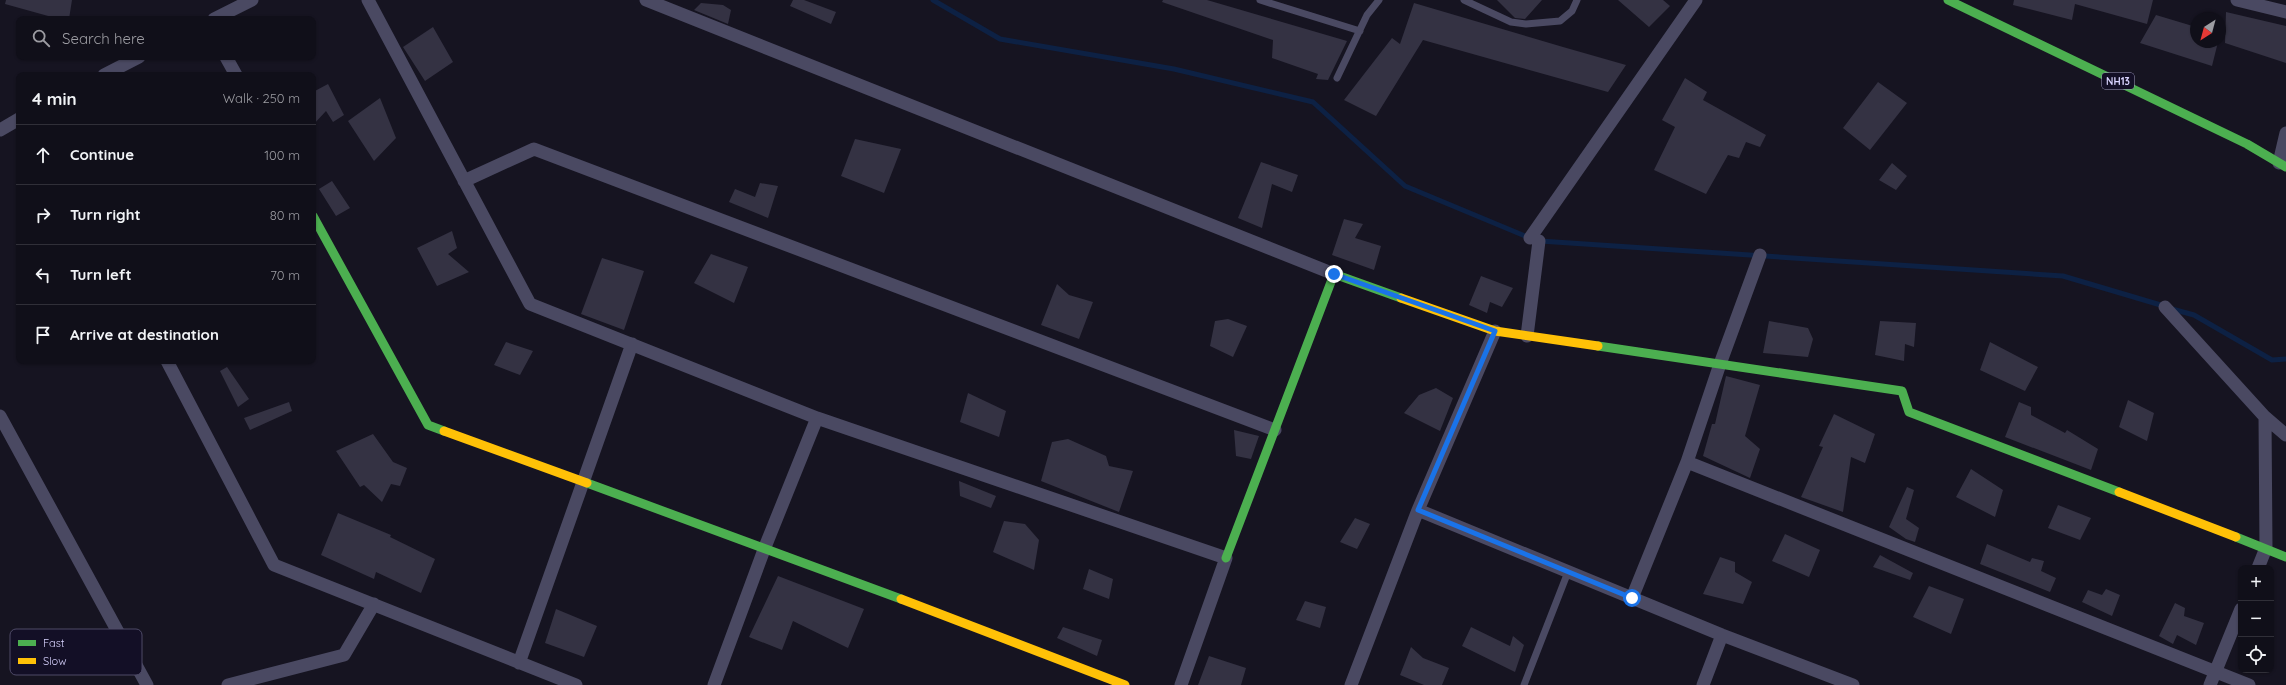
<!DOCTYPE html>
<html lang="en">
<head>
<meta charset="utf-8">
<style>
	:root { --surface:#100f19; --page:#1e1d26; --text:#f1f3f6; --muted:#9c9ca2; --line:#302f38 }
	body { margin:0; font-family:Quicksand,sans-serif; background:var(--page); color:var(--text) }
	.controls { position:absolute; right:12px; bottom:12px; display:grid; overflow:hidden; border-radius:8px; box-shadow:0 1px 3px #0004 }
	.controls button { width:36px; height:36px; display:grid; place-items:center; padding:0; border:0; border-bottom:1px solid var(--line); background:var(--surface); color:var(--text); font:20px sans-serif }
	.compass { position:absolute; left:2190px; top:12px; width:36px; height:36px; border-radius:50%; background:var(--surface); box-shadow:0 1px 3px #0004; rotate:216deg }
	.stop { position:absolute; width:12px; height:12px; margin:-9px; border:3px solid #1a73e8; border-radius:50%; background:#fff }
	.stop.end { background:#1a73e8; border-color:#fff; box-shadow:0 1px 4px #0008 }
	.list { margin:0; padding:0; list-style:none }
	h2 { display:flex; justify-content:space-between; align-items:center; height:52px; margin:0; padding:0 16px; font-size:17px }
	h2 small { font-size:13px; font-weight:400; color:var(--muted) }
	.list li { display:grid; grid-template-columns:26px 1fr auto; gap:12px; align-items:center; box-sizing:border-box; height:60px; padding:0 16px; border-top:1px solid var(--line) }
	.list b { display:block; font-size:15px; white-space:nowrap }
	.list em { font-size:13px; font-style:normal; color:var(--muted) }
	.icon { flex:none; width:22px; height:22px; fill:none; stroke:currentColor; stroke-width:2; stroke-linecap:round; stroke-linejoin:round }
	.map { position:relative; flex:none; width:2286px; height:685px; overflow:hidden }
	.search { position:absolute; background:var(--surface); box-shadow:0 1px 3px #0004; left:16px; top:16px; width:300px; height:44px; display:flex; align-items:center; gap:10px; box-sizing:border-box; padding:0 14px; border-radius:8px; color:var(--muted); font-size:15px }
	.panel { position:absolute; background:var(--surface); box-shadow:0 1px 3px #0004; left:16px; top:72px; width:300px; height:292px; border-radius:8px }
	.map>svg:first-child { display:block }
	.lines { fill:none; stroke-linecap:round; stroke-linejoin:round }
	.stream { stroke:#0d2144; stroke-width:5 }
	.building { fill:#343243 }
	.lane { stroke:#4a4962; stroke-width:7 }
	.street { stroke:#4a4962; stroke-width:13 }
	.fast { stroke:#4caf50; stroke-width:9 }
	.slow { stroke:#ffc107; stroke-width:9 }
	.route { stroke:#1a73e8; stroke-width:5 }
	.labels { text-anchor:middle; stroke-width:4; stroke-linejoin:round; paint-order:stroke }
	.shield { fill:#130f26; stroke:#9e99be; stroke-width:1 }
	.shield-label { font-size:10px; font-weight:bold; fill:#d9d4ff }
	.key { fill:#130f26; stroke:#4e4a67; stroke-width:1 }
	.key-label { font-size:11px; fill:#d9d4ff }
</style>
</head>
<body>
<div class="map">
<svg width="2286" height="685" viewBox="0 0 2286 685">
	<rect width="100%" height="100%" fill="#161421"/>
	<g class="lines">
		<path class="stream" d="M 933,0 L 1000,39 L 1174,69 L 1313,102 L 1405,186 L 1530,238
			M 1540,241 L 2063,276 L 2164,306
			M 2172,309 L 2194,315 L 2272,360 L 2286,359"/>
	</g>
	<path class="building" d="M 6,0 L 72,0 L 69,19 L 59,19 L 5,4 Z
		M 793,0 L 804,0 L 836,12 L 831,24 L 790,6 Z
		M 1163,0 L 1207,0 L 1347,41 L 1328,80 L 1316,79 L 1318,74 L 1272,58 L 1273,40 L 1162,2 Z
		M 1497,0 L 1542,0 L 1525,19 L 1515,18 Z
		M 1618,0 L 1663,0 L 1670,6 L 1649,27 Z
		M 2014,0 L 2153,0 L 2147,24 L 2075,4 L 2072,20 L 2013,5 Z
		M 701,3 L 723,5 L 731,10 L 728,24 L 694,10 Z
		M 1414,3 L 1563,47 L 1626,65 L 1608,92 L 1423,40 L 1376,116 L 1344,100 L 1392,38 L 1400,44 Z
		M 2226,12 L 2286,26 L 2286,63 L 2225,43 Z
		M 2156,15 L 2196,27 L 2196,42 L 2218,42 L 2212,66 L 2140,43 Z
		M 433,27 L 453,62 L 425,81 L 403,47 Z
		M 1685,78 L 1707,92 L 1703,100 L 1766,135 L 1760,147 L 1746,142 L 1739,158 L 1728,155 L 1706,194 L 1654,170 L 1675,127 L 1662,120 Z
		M 1878,82 L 1907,103 L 1870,150 L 1843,128 Z
		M 328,84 L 344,115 L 333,122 L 326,111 L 313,125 L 313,92 Z
		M 380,98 L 396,138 L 374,161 L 348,121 Z
		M 855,139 L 901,149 L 884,193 L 841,176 Z
		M 1261,162 L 1298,175 L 1292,192 L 1272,184 L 1262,228 L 1238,218 Z
		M 1892,163 L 1907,176 L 1896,190 L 1879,180 Z
		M 332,181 L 350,208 L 336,216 L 319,189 Z
		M 760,183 L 778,186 L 768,218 L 729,202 L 735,189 L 755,197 Z
		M 1344,219 L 1363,224 L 1355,238 L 1381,246 L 1374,270 L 1332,255 Z
		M 452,231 L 457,248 L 448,254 L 469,272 L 437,286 L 417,248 Z
		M 711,254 L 748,267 L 734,303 L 694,283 Z
		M 602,258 L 644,271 L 624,330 L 581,314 Z
		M 1481,276 L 1513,288 L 1502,307 L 1490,302 L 1487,313 L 1469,305 Z
		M 1057,284 L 1069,295 L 1093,302 L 1079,339 L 1041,325 Z
		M 1228,319 L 1247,326 L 1233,357 L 1210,346 L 1215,321 Z
		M 1769,321 L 1808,328 L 1813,339 L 1808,357 L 1763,353 Z
		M 1880,321 L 1916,323 L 1914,347 L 1905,344 L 1904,361 L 1875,355 Z
		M 506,342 L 533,351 L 520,375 L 494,365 Z
		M 1990,342 L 2038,367 L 2025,391 L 1980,370 Z
		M 227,367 L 249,399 L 238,407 L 220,371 Z
		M 1726,376 L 1760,385 L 1745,436 L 1760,449 L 1750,478 L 1703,456 L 1712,424 L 1715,424 Z
		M 1436,388 L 1453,398 L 1440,431 L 1404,413 L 1419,395 Z
		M 968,393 L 1006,411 L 999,437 L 960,422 Z
		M 2128,400 L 2154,413 L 2147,441 L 2119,427 Z
		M 289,402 L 292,411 L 250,430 L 244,418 Z
		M 2019,402 L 2031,407 L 2031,415 L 2065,433 L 2067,430 L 2098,449 L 2091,470 L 2005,437 Z
		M 1834,414 L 1875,434 L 1865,463 L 1851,457 L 1843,512 L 1801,497 L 1823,447 L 1819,446 Z
		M 1234,430 L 1259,436 L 1251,459 L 1236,456 Z
		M 373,434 L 393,462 L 407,468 L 400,486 L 391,484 L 382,502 L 364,485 L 360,487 L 336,451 Z
		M 1068,439 L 1106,456 L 1109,466 L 1133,471 L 1119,512 L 1041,481 L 1052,442 Z
		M 1971,469 L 2003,490 L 1995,517 L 1956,497 Z
		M 959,481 L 996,496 L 991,508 L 960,496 Z
		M 1907,487 L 1914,490 L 1906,519 L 1919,528 L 1915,542 L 1906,539 L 1889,527 Z
		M 2058,505 L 2091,518 L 2080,540 L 2048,528 Z
		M 338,513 L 391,535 L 390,537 L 435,559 L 421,593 L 376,572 L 374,579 L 321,555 Z
		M 1355,518 L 1370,524 L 1357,549 L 1340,542 Z
		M 1004,521 L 1025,524 L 1039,540 L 1034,570 L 993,552 Z
		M 1785,534 L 1820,550 L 1809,577 L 1772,561 Z
		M 1987,544 L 2030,562 L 2032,558 L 2044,561 L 2041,571 L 2056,578 L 2050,592 L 1980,564 Z
		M 1880,555 L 1913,573 L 1910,580 L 1873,567 Z
		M 1720,557 L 1735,562 L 1735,572 L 1752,582 L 1743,604 L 1703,594 Z
		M 1089,569 L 1113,579 L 1109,599 L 1083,589 Z
		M 778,576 L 864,609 L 848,648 L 793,621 L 782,650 L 749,637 Z
		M 1929,586 L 1964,599 L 1951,634 L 1913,617 Z
		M 2106,589 L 2120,595 L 2112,616 L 2082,602 L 2088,590 L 2102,595 Z
		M 1305,601 L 1326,607 L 1320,628 L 1296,620 Z
		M 2175,603 L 2185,608 L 2184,616 L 2204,623 L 2196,645 L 2177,635 L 2173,644 L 2159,636 Z
		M 556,609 L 597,626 L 584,657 L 545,643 Z
		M 1063,627 L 1102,640 L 1097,656 L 1057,638 Z
		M 1471,627 L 1510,646 L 1513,636 L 1524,645 L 1515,672 L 1462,646 Z
		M 1411,647 L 1423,658 L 1449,668 L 1442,685 L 1424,685 L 1400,675 Z
		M 1209,656 L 1246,668 L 1241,685 L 1198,685 Z"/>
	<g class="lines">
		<path class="lane" d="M 1260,0 L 1360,31
			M 1464,0 L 1511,22 L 1526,24 L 1560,21 L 1572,11 L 1577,0
			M 1337,78 L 1367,15 L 1379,0
			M 1524,685 L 1568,572"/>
		<path class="street" d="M 368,0 L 530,304 L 817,418
			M 646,0 L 1334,274
			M 2237,0 L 2286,12
			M 214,19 L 252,0
			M 226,57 L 236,75
			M 104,75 L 139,57
			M 0,130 L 19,119
			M 2279,163 L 2286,133
			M 464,181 L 534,149 L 1275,430
			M 1530,238 L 1696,0
			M 2165,307 L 2265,417
			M 1527,336 L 1539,241
			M 167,361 L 274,565 L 576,685
			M 0,416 L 147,685
			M 1687,462 L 2249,685
			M 1418,510 L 1722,635 L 1853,685
			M 2258,568 L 2266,548 L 2265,417 L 2286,435
			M 1632,598 L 1687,462 L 1720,364 L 1760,255
			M 519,663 L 632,344
			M 228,685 L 344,655 L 374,604
			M 714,685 L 765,547 L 817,418 L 1226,558 L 1181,685
			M 1351,685 L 1418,510 L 1495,331
			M 1703,685 L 1722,635
			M 2210,685 L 2241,609"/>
		<path class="fast" d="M 1948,0 L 2247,144 L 2286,167
			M 313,216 L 428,425 L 444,431
			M 1598,346 L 1902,391 L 1909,412 L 2119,492
			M 587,483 L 901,599
			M 2236,537 L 2286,557
			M 1226,558 L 1334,274 L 1401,298"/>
		<path class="slow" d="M 1401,298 L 1495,331 L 1598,346
			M 444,431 L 587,483
			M 2119,492 L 2236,537
			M 901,599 L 1125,685"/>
	</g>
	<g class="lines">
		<path class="route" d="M 1334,274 L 1495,331 L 1418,510 L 1632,598"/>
	</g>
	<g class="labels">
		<rect class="shield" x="2102" y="73" width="32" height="16" rx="3"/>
		<g class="shield-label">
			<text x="2118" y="85">NH13</text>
		</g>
	</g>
	<rect x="10" y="629" width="132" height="46" rx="6" class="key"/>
	<rect x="18" y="640" width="18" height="6" fill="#4caf50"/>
	<rect x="18" y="658" width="18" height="6" fill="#ffc107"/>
	<g class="key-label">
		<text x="43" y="647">Fast</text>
		<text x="43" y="665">Slow</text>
	</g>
</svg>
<div class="controls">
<button>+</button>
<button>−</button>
<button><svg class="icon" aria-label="locate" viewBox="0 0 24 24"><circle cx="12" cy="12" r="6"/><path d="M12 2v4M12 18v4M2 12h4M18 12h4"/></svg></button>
</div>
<svg class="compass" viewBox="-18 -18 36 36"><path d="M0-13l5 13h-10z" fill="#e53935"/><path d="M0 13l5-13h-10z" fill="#9c9ca2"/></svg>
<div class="stop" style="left:1632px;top:598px"></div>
<div class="stop end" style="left:1334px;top:274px"></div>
<div class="search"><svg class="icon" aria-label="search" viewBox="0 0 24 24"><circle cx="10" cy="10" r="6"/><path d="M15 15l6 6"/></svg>Search here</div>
<section class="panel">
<h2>4 min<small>Walk · 250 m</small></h2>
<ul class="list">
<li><svg class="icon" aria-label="ahead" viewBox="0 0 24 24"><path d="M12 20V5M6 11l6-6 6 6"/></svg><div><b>Continue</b></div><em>100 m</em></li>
<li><svg class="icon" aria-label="right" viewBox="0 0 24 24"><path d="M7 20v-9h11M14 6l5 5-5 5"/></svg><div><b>Turn right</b></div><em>80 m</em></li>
<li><svg class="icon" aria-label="left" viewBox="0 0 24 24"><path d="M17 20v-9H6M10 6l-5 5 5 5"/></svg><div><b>Turn left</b></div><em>70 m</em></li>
<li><svg class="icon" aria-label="arrive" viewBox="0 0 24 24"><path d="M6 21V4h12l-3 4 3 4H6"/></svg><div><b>Arrive at destination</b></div></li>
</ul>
</section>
</div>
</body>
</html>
